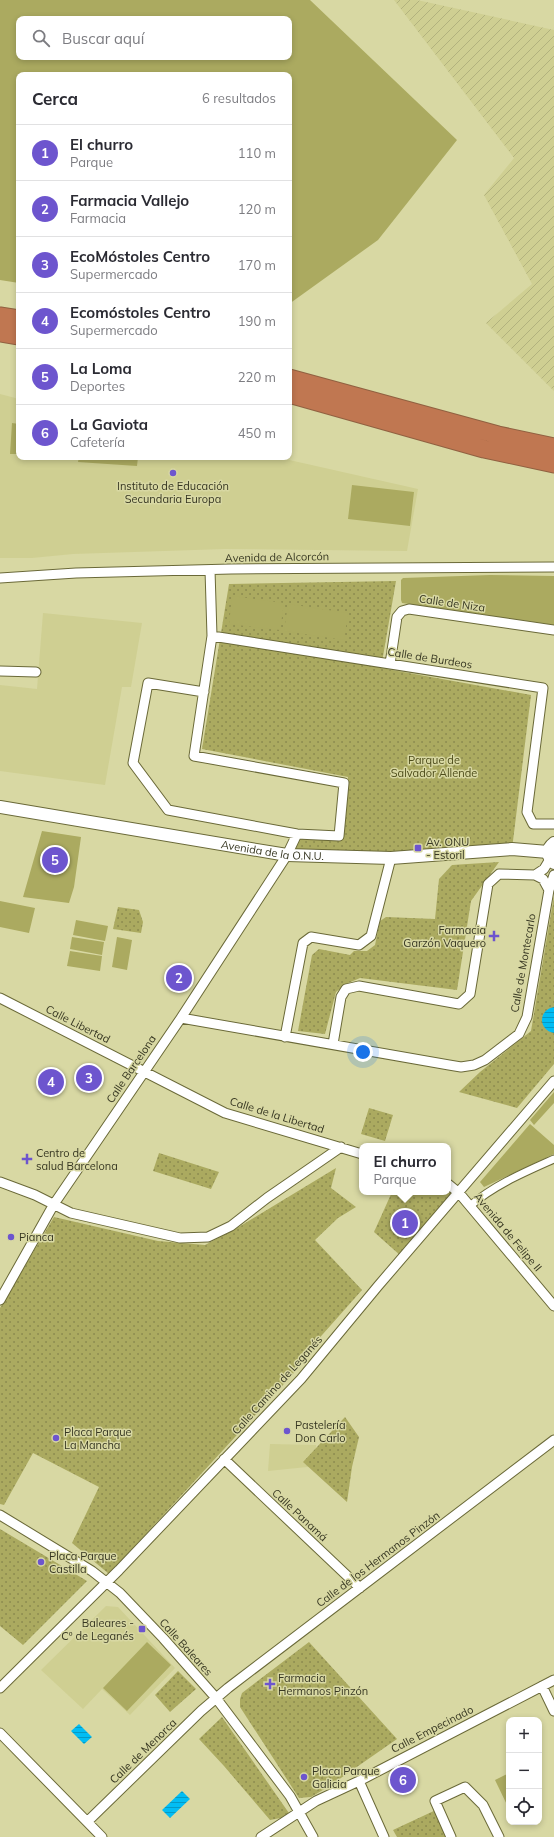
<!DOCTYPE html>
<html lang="es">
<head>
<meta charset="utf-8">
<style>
	:root { --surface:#fff; --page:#f2f2f3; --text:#2b2b33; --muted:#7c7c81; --line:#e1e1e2; --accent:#6d55ce }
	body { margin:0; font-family:Mulish,sans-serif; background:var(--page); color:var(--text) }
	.controls { position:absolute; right:12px; bottom:12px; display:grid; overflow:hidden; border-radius:8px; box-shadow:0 2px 6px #0003 }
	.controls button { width:36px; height:36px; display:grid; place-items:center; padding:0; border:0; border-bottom:1px solid var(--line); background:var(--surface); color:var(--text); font:20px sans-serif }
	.you { position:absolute; left:363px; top:1052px; width:14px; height:14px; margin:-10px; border:3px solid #fff; border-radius:50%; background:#1a73e8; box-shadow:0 0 0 6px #1a73e833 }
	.badge { display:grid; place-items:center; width:26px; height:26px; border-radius:50%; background:var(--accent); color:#fff; font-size:13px; font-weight:700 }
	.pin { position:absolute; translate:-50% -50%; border:2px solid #fff; box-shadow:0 1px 4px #0006 }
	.popup { position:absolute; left:359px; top:1143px; width:92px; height:52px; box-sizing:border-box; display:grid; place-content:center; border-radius:8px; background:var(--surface); filter:drop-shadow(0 1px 3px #0005); font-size:13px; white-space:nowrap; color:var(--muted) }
	.popup b { font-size:15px; color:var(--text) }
	.popup::after { content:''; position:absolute; left:50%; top:100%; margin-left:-8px; border:8px solid transparent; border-top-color:var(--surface) }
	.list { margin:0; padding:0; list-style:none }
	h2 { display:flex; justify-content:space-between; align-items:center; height:52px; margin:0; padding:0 16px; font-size:17px }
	h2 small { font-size:13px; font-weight:400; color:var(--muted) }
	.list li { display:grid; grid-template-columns:26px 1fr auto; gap:12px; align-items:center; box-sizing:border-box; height:56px; padding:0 16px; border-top:1px solid var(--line) }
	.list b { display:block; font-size:15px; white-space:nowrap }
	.list p { margin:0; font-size:13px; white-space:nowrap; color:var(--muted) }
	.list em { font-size:13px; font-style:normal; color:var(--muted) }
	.icon { flex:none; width:22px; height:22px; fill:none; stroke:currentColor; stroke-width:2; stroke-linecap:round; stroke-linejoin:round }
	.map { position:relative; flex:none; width:554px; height:1837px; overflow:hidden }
	.search { position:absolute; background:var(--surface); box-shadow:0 2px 6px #0003; left:16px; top:16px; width:276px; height:44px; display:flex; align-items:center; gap:10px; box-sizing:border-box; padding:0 14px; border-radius:8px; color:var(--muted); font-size:15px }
	.panel { position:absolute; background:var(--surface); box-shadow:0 2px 6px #0003; left:16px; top:72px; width:276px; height:388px; border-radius:8px }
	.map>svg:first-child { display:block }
	.built { fill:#cfcf92 }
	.industrial { fill:url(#industrial-furrows) }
	.grass { fill:url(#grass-dots) }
	.garden { fill:#abaa60; fill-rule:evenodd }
	.water { fill:url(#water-rules) }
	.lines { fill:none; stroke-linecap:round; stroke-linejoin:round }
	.pedestrian-casing { stroke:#6a6938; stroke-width:9 }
	.minor-casing { stroke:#6a6938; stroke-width:11 }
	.tertiary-casing { stroke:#6a6938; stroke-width:14 }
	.motorway-casing { stroke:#906141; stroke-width:19 }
	.pedestrian { stroke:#fff; stroke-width:7 }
	.minor { stroke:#fff; stroke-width:9 }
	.tertiary { stroke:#fff; stroke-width:12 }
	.motorway { stroke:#c07751; stroke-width:17 }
	.poi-dot { fill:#6d55ce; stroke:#d8d8a3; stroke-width:1.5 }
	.labels { text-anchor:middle; stroke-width:3; stroke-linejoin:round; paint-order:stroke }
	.poi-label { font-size:11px; fill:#373722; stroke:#d8d8a3; text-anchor:start }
	.street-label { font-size:11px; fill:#373722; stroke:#d8d8a3 }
	.park-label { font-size:11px; fill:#4d4c1a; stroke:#d8d8a3 }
</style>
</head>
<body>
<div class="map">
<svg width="554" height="1837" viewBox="0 0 554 1837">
	<defs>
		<pattern id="industrial-furrows" width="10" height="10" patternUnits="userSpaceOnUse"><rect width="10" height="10" fill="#cfcf92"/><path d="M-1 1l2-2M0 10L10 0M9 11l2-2" fill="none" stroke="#b2b27e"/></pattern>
		<pattern id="grass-dots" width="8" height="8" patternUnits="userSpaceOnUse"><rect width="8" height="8" fill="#abaa60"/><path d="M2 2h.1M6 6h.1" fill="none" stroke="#8c8b4f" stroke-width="1.8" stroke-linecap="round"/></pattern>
		<pattern id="water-rules" width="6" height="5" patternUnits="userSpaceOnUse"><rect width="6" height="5" fill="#02bdf4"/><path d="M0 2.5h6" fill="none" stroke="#059ac5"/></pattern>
	</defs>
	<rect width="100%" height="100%" fill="#d8d8a3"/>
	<path class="built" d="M 0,394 L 19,399 L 19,457 L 276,457 L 418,489 L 407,551 L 225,549 L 73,554 L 32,558 L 0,558 Z
		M 43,613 L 142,623 L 131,687 L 122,687 L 105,785 L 0,771 L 0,685 L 37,689 Z
		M 270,1444 L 316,1445 L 317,1466 L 268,1471 Z
		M 106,1606 L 118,1607 L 175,1668 L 130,1715 L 102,1689 L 83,1709 L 41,1670 Z"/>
	<path class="industrial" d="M 394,0 L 417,0 L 554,30 L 554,391 L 486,323 L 532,284 L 484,195 L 514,158 Z"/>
	<path class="grass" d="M 396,581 L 381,668 L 531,695 L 512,849 L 287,855 L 300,837 L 341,838 L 348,777 L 202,749 L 229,584 Z
		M 499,862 L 471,901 L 457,990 L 360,978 L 346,984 L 336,992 L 325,1034 L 298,1031 L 312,955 L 319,949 L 350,955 L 354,951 L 367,951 L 375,945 L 380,921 L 386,917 L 435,919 L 439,879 L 452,865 Z
		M 554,896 L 554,1064 L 517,1108 L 459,1092 L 480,1072 L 531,1031 Z
		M 118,907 L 139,910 L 143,922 L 141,933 L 113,929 Z
		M 369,1108 L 393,1115 L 385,1141 L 361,1134 Z
		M 159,1153 L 219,1172 L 211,1189 L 153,1171 Z
		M 336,1168 L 331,1188 L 356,1207 L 338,1218 L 315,1240 L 362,1290 L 299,1361 L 293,1374 L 109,1574 L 72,1543 L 99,1487 L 33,1453 L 4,1505 L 0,1504 L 0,1308 L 54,1217 L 158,1241 L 205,1245 L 237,1228 Z
		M 448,1188 L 459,1193 L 401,1256 L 374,1232 L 392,1192 L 448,1192 Z
		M 345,1417 L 359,1437 L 352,1467 L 347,1502 L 303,1462 Z
		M 0,1529 L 87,1581 L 23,1645 L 0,1626 Z
		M 309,1642 L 397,1739 L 328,1787 L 311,1797 L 299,1798 L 240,1707 L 240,1699 L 242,1693 Z
		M 178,1671 L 196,1689 L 170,1712 L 155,1695 Z
		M 222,1717 L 291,1816 L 270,1820 L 224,1766 L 199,1739 Z
		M 438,1809 L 451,1837 L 397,1837 L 393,1830 Z"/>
	<path class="garden" d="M 0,0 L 310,0 L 457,140 L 378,240 L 289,304 L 289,75 L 19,75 L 19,283 L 0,280 ZM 19,19 L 289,19 L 289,57 L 19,57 Z
		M 12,423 L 19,424 L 19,454 L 10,454 Z
		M 79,457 L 138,457 L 137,466 L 78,462 Z
		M 352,485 L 414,492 L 410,526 L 348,519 Z
		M 490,575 L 554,576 L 554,625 L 402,603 L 401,600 L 401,580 L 403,578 Z
		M 232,596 L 284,603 L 280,630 L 229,624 Z
		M 288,604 L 348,613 L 344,640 L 284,631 Z
		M 42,831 L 81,837 L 74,887 L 69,903 L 23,897 Z
		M 0,901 L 35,908 L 29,933 L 0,927 Z
		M 76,920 L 108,926 L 105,941 L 73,935 Z
		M 72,937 L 104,942 L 102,955 L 70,949 Z
		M 117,937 L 132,940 L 127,970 L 112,967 Z
		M 70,951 L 102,956 L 100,971 L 67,966 Z
		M 554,1092 L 554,1103 L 534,1125 L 530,1120 Z
		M 530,1124 L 554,1145 L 554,1154 L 484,1187 L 480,1182 Z
		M 147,1642 L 171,1665 L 127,1711 L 103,1688 Z
		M 509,1773 L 509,1809 L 495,1780 Z"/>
	<path class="water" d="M 554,1007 L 554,1033 C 538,1030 538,1010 554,1007 Z
		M 79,1724 L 92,1737 L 84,1744 L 71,1731 Z
		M 182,1791 L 190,1799 L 170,1818 L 162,1810 Z"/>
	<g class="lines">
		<defs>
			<path id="pedestrian" d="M 470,1206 C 494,1185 525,1172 554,1159"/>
			<path id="minor" d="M 210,570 L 212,636
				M 0,578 L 76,573 L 231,569 L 554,567
				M 390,664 L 397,617 L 402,611 L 409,609 L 554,630
				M 0,671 L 36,672
				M 204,692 L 148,683 L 133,763 L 168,810 L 297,834 L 339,836 L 344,783 L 194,756 L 212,636 L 543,688 L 527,812 L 533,824 L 554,824
				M 535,875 L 544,869 L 550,859
				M 0,998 L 225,1113 L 362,1154
				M 181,1018 L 449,1065 L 461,1067 L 474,1065 L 485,1060 L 519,1034 L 527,1017 L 549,890 L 554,875
				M 285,1037 L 303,943 L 311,937 L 359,945 L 371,936 L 391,858
				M 333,1044 L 341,997 L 346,989 L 359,986 L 459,1004 L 470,994 L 488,884 L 499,874 L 535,875 L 543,879 L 549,890
				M 0,1182 L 35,1195 L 71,1213 L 180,1238 L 208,1237 L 231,1226 L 267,1198 L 341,1147
				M 448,1184 L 459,1193 L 554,1306
				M 0,1300 L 54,1204 L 181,1018 L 287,855 L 297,834
				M 224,1459 L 360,1588
				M 0,1515 L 92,1571 L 120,1593 L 163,1638 L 216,1698 L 290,1796 L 313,1837
				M 542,1686 L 554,1711
				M 0,1688 L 119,1570 L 301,1379 L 378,1286 L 554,1081
				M 0,1733 L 102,1837
				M 359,1781 L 384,1837
				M 88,1821 L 201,1711 L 228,1688 L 554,1440
				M 261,1837 L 316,1801 L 359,1781 L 554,1680
				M 451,1837 L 435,1801 L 465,1787 L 483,1805 L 499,1837"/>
			<g id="tertiary">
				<path id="s1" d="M 0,807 L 287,855 L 391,858 L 512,849 L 548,852"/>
				<path d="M 554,843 C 546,849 547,857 554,863"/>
			</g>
			<path id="motorway" d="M 0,316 L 19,319
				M 0,333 L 19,336
				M 289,378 L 498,435 L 554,447
				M 289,394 L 484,449 L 554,464"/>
		</defs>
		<use href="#pedestrian" class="pedestrian-casing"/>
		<use href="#minor" class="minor-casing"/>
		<use href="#tertiary" class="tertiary-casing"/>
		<use href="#motorway" class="motorway-casing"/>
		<use href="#pedestrian" class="pedestrian"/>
		<use href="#minor" class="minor"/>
		<use href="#tertiary" class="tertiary"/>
		<use href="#motorway" class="motorway"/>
	</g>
	<g class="poi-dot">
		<circle cx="173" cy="473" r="4"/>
		<rect x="414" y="844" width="8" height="8" rx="2"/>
		<path d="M492 930h4v4h4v4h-4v4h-4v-4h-4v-4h4z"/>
		<path d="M25 1153h4v4h4v4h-4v4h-4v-4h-4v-4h4z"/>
		<circle cx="11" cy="1237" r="4"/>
		<circle cx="287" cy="1431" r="4"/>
		<circle cx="56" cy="1438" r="4"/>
		<circle cx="41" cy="1562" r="4"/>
		<rect x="138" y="1625" width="8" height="8" rx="2"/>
		<path d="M268 1678h4v4h4v4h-4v4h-4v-4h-4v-4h4z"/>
		<circle cx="304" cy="1777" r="4"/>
	</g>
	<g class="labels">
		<g class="poi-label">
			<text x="173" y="490" text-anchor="middle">Instituto de Educación<tspan x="173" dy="13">Secundaria Europa</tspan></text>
			<text x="426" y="846">Av. ONU<tspan x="426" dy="13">- Estoril</tspan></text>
			<text x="486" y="934" text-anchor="end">Farmacia<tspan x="486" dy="13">Garzón Vaquero</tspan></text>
			<text x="36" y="1157">Centro de<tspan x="36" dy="13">salud Barcelona</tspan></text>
			<text x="19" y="1241">Pianca</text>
			<text x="295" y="1429">Pastelería<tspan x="295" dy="13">Don Carlo</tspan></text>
			<text x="64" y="1436">Placa Parque<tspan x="64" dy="13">La Mancha</tspan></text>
			<text x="49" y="1560">Placa Parque<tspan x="49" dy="13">Castilla</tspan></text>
			<text x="134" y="1627" text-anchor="end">Baleares -<tspan x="134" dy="13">Cº de Leganés</tspan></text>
			<text x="278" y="1682">Farmacia<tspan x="278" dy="13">Hermanos Pinzón</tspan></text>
			<text x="312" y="1775">Placa Parque<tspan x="312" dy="13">Galicia</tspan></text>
		</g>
		<g class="street-label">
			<text transform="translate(277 557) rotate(-1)" y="4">Avenida de Alcorcón</text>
			<text transform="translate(452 603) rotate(8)" y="4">Calle de Niza</text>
			<text transform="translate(430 658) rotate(9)" y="4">Calle de Burdeos</text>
			<text dy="4" stroke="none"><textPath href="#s1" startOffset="276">Avenida de la O.N.U.</textPath></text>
			<text transform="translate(523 963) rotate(-80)" y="4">Calle de Montecarlo</text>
			<text transform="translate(78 1024) rotate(27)" y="4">Calle Libertad</text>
			<text transform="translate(131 1069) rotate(-56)" y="4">Calle Barcelona</text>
			<text transform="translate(277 1115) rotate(17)" y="4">Calle de la Libertad</text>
			<text transform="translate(508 1232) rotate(50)" y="4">Avenida de Felipe II</text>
			<text transform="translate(277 1385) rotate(-48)" y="4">Calle Camino de Leganés</text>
			<text transform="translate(300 1515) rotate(43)" y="4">Calle Panamá</text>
			<text transform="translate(378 1559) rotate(-37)" y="4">Calle de los Hermanos Pinzón</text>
			<text transform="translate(186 1647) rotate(48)" y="4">Calle Baleares</text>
			<text transform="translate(432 1729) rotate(-27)" y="4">Calle Empecinado</text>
			<text transform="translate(143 1751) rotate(-44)" y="4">Calle de Menorca</text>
		</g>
		<g class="park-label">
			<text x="434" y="764">Parque de<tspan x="434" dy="13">Salvador Allende</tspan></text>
		</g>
	</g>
</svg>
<div class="controls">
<button>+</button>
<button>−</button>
<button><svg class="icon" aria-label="locate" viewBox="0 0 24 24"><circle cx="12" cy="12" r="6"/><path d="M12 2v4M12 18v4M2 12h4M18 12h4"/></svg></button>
</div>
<div class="you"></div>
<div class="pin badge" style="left:405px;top:1223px">1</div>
<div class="popup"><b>El churro</b>Parque</div>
<div class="pin badge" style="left:179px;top:978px">2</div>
<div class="pin badge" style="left:89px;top:1078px">3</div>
<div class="pin badge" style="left:51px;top:1082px">4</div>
<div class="pin badge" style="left:55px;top:860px">5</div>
<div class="pin badge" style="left:403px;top:1780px">6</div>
<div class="search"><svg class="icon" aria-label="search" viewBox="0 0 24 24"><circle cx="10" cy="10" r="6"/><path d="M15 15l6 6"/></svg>Buscar aquí</div>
<section class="panel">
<h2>Cerca<small>6 resultados</small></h2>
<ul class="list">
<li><span class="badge">1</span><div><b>El churro</b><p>Parque</p></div><em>110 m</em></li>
<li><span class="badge">2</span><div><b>Farmacia Vallejo</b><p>Farmacia</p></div><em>120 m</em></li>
<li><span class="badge">3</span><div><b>EcoMóstoles Centro</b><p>Supermercado</p></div><em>170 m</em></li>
<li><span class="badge">4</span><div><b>Ecomóstoles Centro</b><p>Supermercado</p></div><em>190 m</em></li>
<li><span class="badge">5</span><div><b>La Loma</b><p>Deportes</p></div><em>220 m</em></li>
<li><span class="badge">6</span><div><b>La Gaviota</b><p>Cafetería</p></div><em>450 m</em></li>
</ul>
</section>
</div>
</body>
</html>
